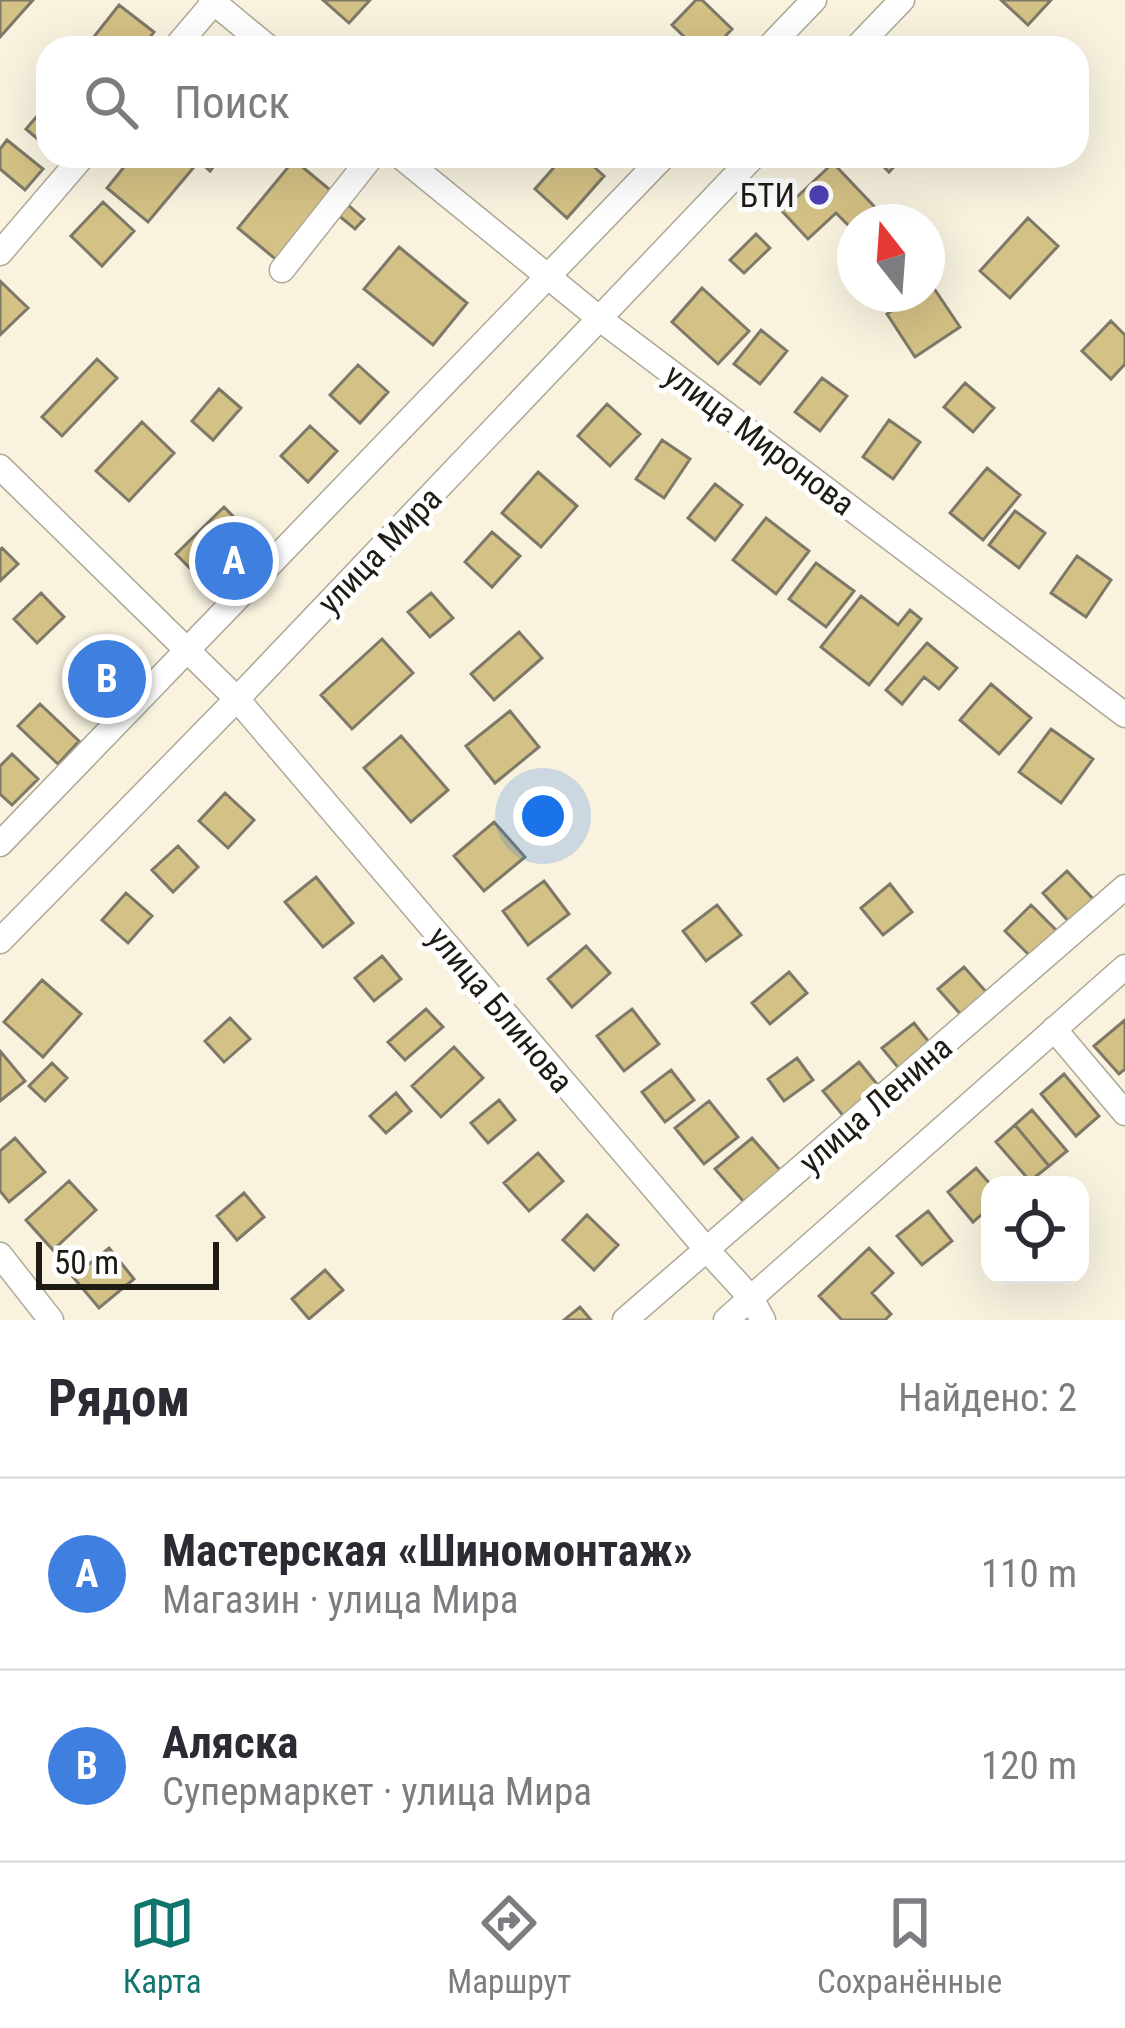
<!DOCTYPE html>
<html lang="ru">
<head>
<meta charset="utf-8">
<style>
	:root { --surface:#fff; --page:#f7f7f7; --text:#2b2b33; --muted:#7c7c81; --line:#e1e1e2; --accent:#0f766e }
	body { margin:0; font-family:"Roboto Condensed",sans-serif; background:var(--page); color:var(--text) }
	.controls { position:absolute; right:36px; bottom:36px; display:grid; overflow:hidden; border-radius:24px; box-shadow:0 12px 48px #0002 }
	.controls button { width:108px; height:108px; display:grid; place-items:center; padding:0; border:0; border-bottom:3px solid var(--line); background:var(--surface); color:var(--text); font:60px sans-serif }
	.compass { position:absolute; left:837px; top:204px; width:108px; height:108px; border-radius:50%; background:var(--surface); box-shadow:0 12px 48px #0002; rotate:343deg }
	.scale { position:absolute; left:36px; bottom:30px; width:183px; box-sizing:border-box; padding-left:12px; border:6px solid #1d1b14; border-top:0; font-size:33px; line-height:42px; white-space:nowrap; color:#1d1b14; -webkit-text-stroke:9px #fff; paint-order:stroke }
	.you { position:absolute; left:543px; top:816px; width:42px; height:42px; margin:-30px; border:9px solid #fff; border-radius:50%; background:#1a73e8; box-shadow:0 0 0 18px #1a73e833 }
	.badge { display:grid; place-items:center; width:78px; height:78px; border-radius:50%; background:var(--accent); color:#fff; font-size:39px; font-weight:700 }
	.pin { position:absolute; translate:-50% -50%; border:6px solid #fff; box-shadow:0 3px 12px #0006 }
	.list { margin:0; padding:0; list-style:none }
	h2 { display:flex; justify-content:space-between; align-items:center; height:156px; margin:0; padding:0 48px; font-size:51px }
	h2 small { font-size:39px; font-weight:400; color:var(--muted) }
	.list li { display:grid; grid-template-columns:78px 1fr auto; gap:36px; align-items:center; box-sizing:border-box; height:192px; padding:0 48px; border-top:3px solid var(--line) }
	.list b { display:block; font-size:45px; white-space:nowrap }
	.list p { margin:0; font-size:39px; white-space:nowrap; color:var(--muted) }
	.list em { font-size:39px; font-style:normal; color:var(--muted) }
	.icon { flex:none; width:66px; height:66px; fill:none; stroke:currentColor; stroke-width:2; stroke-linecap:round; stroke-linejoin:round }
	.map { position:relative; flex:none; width:1125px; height:1320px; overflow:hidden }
	.search { position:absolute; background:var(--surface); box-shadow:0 12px 48px #0002; left:36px; right:36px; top:36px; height:132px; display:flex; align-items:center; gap:30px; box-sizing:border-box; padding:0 42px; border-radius:36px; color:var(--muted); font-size:45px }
	.sheet { height:540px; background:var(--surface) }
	nav { display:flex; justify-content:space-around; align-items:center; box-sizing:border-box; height:168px; border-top:3px solid var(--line); background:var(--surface); font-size:33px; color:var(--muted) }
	nav a { display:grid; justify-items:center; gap:6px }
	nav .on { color:var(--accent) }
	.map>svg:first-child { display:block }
	.building { fill:#d4c185; stroke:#7d7867; stroke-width:3 }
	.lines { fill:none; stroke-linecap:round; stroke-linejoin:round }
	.minor-casing { stroke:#aea997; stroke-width:27 }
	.minor { stroke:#fff; stroke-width:24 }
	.poi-dot { fill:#4e40b7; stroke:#fff; stroke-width:4.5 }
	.labels { text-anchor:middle; stroke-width:10; stroke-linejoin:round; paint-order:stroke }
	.poi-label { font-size:33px; fill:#1d1b14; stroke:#fff; text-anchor:end }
	.street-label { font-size:33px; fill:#1d1b14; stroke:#fff }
</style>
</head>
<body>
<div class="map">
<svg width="1125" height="1320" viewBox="0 0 1125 1320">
	<rect width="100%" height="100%" fill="#f8f2df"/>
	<path class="building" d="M 0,0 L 33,0 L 0,37 Z
		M 323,0 L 370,0 L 349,23 Z
		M 696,0 L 702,0 L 732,29 L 714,48 L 696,48 L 672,25 Z
		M 1001,0 L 1051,0 L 1028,25 Z
		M 119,5 L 154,32 L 141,48 L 95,48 L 89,43 Z
		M 48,103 L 48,148 L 26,129 Z
		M 7,140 L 43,169 L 25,190 L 0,169 L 0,149 Z
		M 133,156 L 222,156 L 210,171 L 199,161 L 148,222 L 107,188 Z
		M 564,156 L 582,156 L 604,176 L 567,218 L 535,189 Z
		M 873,156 L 904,156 L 889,172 Z
		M 294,160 L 335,194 L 279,262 L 238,228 Z
		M 833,163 L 889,222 L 855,222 L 855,232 L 836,213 L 808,239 L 782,211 Z
		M 103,202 L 134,231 L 102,266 L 71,236 Z
		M 347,204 L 364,219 L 355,229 L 338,215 Z
		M 1028,218 L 1058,246 L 1010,298 L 980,271 Z
		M 756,234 L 770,248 L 744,273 L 730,260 Z
		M 399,247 L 467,303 L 433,345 L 364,289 Z
		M 0,281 L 28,308 L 0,335 Z
		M 931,284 L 960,327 L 915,357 L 887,314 L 917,294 L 927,294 L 927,287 Z
		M 702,288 L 749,331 L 718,364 L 672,322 Z
		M 1111,321 L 1125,335 L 1125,364 L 1111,379 L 1082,351 Z
		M 761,330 L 787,351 L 760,384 L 734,364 Z
		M 97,359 L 117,378 L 62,436 L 42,417 Z
		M 358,365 L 388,392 L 360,423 L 330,395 Z
		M 822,378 L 847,396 L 820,431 L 795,412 Z
		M 965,383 L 994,408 L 973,432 L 944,407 Z
		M 219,389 L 241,408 L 213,440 L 192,421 Z
		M 607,404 L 640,434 L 610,466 L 578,436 Z
		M 889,420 L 920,442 L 893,479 L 863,457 Z
		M 142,422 L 174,453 L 129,501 L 96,471 Z
		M 310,426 L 337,451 L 308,482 L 281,456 Z
		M 662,440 L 690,459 L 664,498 L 636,479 Z
		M 987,468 L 1020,495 L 983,540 L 950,513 Z
		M 538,472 L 577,506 L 541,547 L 502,513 Z
		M 715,484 L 742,505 L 715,540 L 688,518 Z
		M 224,507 L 268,552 L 220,599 L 176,554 Z
		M 1015,511 L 1045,533 L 1019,568 L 989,545 Z
		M 766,518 L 809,551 L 776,594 L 733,560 Z
		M 492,532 L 520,556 L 492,587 L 465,562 Z
		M 2,548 L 18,564 L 0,581 L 0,550 Z
		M 1077,556 L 1111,580 L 1086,617 L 1051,593 Z
		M 816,563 L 854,591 L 826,627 L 789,599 Z
		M 41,593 L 64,617 L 37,643 L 14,619 Z
		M 431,593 L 453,618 L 430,637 L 408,612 Z
		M 861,596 L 898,625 L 910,610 L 921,619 L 869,685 L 821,647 Z
		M 519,632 L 542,658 L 494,700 L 471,674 Z
		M 382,639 L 413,673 L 352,729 L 321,695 Z
		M 927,643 L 957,668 L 939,689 L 924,677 L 902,704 L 886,690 Z
		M 102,652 L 132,680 L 97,717 L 67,688 Z
		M 991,684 L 1031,718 L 999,754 L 960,720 Z
		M 40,704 L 79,741 L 58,764 L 18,726 Z
		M 510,711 L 539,747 L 495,783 L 466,746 Z
		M 1051,729 L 1093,759 L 1061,803 L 1019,772 Z
		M 401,736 L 448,790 L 411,822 L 364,768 Z
		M 12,754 L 38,779 L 12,805 L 0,794 L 0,766 Z
		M 225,793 L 254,820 L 228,848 L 199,821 Z
		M 494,822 L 525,857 L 484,891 L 454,856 Z
		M 178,846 L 198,867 L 173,892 L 152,870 Z
		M 1067,871 L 1094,900 L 1069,922 L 1043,893 Z
		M 316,877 L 353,923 L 323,947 L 285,902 Z
		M 544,881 L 569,914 L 528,945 L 503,911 Z
		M 890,884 L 912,912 L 883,935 L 861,908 Z
		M 126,893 L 152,916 L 128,943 L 102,920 Z
		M 717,905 L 741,935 L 706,961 L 683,931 Z
		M 1031,905 L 1059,933 L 1033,959 L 1005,931 Z
		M 586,946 L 610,973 L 572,1007 L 548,979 Z
		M 382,956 L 401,979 L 374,1001 L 355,978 Z
		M 964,967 L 989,995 L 963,1017 L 938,989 Z
		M 789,972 L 807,993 L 770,1024 L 752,1003 Z
		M 42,980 L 81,1014 L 43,1057 L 4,1022 Z
		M 426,1009 L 443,1027 L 405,1060 L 388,1042 Z
		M 632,1009 L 659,1044 L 624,1071 L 597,1036 Z
		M 230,1018 L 250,1039 L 224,1062 L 205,1041 Z
		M 1125,1020 L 1125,1069 L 1119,1074 L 1094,1046 Z
		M 914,1023 L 932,1046 L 901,1071 L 882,1048 Z
		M 454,1047 L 483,1078 L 441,1117 L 412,1086 Z
		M 0,1051 L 25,1081 L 0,1101 Z
		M 797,1058 L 813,1080 L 784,1101 L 768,1079 Z
		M 859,1062 L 881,1089 L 845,1118 L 823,1091 Z
		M 52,1063 L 67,1078 L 45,1101 L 29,1086 Z
		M 671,1070 L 694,1100 L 665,1122 L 642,1092 Z
		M 1064,1074 L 1099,1116 L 1076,1136 L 1041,1094 Z
		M 396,1093 L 411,1111 L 386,1133 L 370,1116 Z
		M 499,1100 L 515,1120 L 488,1143 L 471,1123 Z
		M 709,1101 L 738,1137 L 704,1164 L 675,1128 Z
		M 1032,1110 L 1067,1151 L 1049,1166 L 1015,1125 Z
		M 1015,1125 L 1049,1166 L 1030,1181 L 996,1142 Z
		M 15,1138 L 45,1172 L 9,1202 L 0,1191 L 0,1151 Z
		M 752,1138 L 781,1171 L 744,1202 L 715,1169 Z
		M 538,1153 L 563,1181 L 529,1211 L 504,1183 Z
		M 976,1168 L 991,1185 L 990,1207 L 973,1222 L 948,1192 Z
		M 69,1181 L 96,1210 L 53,1250 L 26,1220 Z
		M 244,1193 L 264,1217 L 237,1240 L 217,1216 Z
		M 928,1211 L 952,1241 L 922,1265 L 897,1236 Z
		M 587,1215 L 618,1245 L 594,1270 L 563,1240 Z
		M 109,1248 L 134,1279 L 99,1308 L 73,1277 Z
		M 869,1248 L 893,1273 L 872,1293 L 891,1314 L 885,1320 L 842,1320 L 819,1296 Z
		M 325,1270 L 343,1290 L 309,1319 L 292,1299 Z
		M 580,1307 L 591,1320 L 564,1320 Z"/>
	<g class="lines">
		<defs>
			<path id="minor" d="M 211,0 L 269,48
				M 175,48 L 216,0
				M 768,48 L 814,0
				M 856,48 L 902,0
				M 400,156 L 600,319 L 1125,715
				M 0,253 L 83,156
				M 282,270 L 372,156
				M 0,467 L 237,699 L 707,1250 L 751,1298 L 763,1320
				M 0,844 L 664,156
				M 0,941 L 237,699 L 754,156
				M 1054,1029 L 1125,1113
				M 0,1255 L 51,1320
				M 625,1320 L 1125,887
				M 726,1320 L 1125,967"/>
		</defs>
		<use href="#minor" class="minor-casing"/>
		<use href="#minor" class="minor"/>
	</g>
	<circle class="poi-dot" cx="819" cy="195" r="12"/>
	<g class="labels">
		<g class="poi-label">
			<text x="795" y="207">БТИ</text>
		</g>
		<g class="street-label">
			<text transform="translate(760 439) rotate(37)" y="12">улица Миронова</text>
			<text transform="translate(379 550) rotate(-46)" y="12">улица Мира</text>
			<text transform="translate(501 1009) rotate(50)" y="12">улица Блинова</text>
			<text transform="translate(875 1104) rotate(-41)" y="12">улица Ленина</text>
		</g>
	</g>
</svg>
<div class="controls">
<button><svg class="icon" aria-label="locate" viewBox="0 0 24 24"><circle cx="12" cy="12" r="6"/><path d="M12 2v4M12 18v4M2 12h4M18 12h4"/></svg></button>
</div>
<svg class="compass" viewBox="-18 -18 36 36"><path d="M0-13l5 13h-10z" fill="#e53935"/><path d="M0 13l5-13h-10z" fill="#7c7c81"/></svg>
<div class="scale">50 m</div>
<div class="you"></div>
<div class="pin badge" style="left:234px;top:561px;background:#3f7fe0">A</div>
<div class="pin badge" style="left:107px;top:679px;background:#3f7fe0">B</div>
<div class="search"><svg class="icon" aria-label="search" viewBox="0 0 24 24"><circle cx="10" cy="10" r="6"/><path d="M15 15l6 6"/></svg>Поиск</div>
</div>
<section class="sheet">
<h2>Рядом<small>Найдено: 2</small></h2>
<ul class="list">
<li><span class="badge" style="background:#3f7fe0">A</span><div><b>Мастерская «Шиномонтаж»</b><p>Магазин · улица Мира</p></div><em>110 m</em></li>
<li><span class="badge" style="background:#3f7fe0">B</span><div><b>Аляска</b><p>Супермаркет · улица Мира</p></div><em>120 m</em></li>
</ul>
</section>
<nav>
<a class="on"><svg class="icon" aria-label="map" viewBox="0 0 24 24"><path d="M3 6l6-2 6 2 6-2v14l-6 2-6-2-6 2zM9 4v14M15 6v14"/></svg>Карта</a>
<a><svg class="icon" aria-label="directions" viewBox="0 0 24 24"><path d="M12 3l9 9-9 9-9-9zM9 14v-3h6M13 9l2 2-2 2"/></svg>Маршрут</a>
<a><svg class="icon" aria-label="saved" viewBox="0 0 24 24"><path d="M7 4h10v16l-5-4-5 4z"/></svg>Сохранённые</a>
</nav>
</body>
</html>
